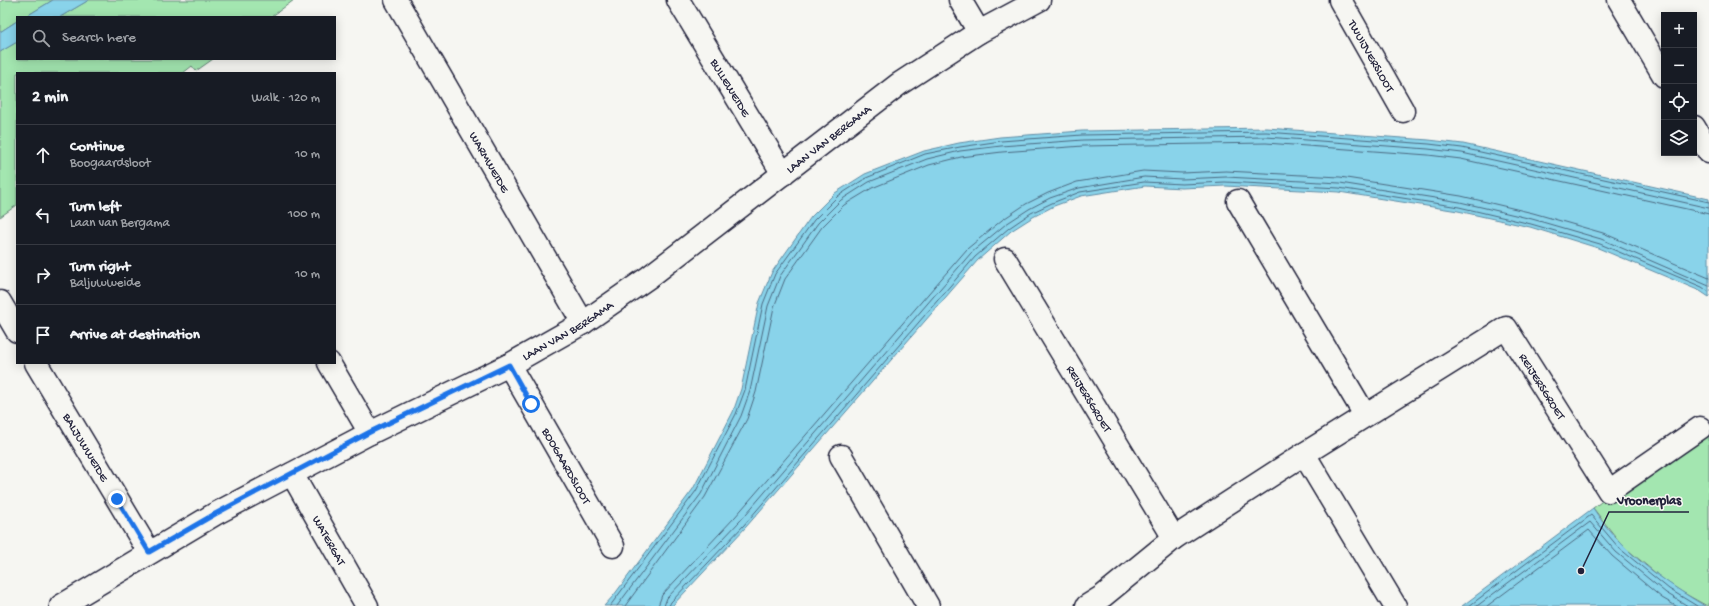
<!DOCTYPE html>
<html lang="en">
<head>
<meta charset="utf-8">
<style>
	:root { --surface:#171b24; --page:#20242c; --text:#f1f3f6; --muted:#9ea1a6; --line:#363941 }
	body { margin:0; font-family:"Gochi Hand",sans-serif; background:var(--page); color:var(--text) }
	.controls { position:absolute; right:12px; top:12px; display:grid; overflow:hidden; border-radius:0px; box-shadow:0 2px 10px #0003 }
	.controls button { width:36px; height:36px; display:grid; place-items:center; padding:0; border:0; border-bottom:1px solid var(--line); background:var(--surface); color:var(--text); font:20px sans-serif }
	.stop { position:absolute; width:12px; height:12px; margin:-9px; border:3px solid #1a73e8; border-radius:50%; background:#fff }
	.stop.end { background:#1a73e8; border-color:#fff; box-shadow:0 1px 4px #0008 }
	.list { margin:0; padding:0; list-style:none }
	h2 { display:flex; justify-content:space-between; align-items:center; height:52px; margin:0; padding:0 16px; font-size:17px }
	h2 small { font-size:13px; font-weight:400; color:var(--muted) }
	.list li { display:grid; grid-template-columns:26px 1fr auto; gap:12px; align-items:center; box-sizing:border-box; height:60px; padding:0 16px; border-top:1px solid var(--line) }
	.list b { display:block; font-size:15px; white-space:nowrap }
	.list p { margin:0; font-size:13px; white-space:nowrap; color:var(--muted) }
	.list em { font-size:13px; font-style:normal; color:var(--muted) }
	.icon { flex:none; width:22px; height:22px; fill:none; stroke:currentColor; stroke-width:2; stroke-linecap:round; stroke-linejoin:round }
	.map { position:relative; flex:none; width:1709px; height:606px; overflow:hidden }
	.search { position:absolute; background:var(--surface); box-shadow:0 2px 10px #0003; left:16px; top:16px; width:320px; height:44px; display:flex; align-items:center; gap:10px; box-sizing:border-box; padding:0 14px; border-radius:0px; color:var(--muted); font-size:15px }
	.panel { position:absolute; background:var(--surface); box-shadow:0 2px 10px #0003; left:16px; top:72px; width:320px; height:292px; border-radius:0px }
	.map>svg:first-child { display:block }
	.green { fill:#a3e6b0; stroke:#628476 }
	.water { fill:#89d3ea; stroke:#608ca4 }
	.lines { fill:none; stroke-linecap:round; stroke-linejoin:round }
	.shore { stroke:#4b6981; stroke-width:1 }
	.minor-casing { stroke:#22223b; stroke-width:25 }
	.minor { stroke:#f6f6f2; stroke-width:22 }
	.route { stroke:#1a73e8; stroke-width:5 }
	.labels { text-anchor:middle; stroke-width:3; stroke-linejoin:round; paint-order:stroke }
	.street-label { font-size:12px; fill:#22223b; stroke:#f6f6f2 }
	.leader { fill:none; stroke:#22223b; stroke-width:1.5 }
	.callout-dot { fill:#22223b; stroke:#f6f6f2; stroke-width:1.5 }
	.callout-label { font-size:13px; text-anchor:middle; font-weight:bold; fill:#22223b; stroke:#f6f6f2; stroke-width:3; stroke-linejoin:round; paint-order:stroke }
</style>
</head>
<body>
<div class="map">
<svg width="1709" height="606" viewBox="0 0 1709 606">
	<rect width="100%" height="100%" fill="#f6f6f2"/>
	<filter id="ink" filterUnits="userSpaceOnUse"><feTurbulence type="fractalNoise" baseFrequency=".025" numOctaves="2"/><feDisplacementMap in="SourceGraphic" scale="8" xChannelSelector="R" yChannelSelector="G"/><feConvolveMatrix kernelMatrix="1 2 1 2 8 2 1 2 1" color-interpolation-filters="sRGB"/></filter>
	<g filter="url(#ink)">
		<path class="green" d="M 3,0 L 53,0 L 25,17 L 17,17 L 17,21 L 0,32 L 0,2 Z
			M 89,0 L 294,0 L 271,17 L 60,17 Z
			M 17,42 L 17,59 L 213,59 L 196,71 L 192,66 L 183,73 L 17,73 L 17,205 L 0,217 L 0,52 Z
			M 1709,421 L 1709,606 L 1707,606 L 1671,586 L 1622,545 L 1593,508 Z"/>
		<path class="water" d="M 53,0 L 89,0 L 60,17 L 25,17 Z
			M 17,21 L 17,42 L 0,52 L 0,32 Z
			M 1267,128 L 1429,140 L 1463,144 L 1709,199 L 1709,297 L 1700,291 L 1598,248 L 1530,227 L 1458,211 L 1339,192 L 1225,186 L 1182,188 L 1145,186 L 1081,196 L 1054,206 L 1033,217 L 1011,231 L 978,260 L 746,527 L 672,606 L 604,606 L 614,595 L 693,489 L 733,412 L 741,389 L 759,303 L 772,272 L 811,217 L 835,193 L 865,174 L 924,151 L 959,143 L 1000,137 L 1082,131 Z
			M 1593,508 C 1620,551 1663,581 1705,606 L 1462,606 Z"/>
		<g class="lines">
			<path class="shore" d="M 610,606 L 696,491 L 736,414 L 745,390 L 763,304 L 775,274 L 814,220 L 838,196 L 866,178 L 925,154 L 960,147 L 1001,141 L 1082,135 L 1266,132 L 1429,144 L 1462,148 L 1709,202
				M 617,606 L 701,494 L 741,416 L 750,391 L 768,306 L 780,276 L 818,223 L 841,200 L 869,182 L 927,159 L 960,151 L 1001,146 L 1083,140 L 1266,137 L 1428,149 L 1462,153 L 1709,208
				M 625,606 L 705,497 L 747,419 L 756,392 L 774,307 L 785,279 L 822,227 L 844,205 L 872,188 L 929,165 L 961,157 L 1002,152 L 1083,146 L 1266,143 L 1428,155 L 1461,159 L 1709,214
				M 658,606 L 662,595 L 735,517 L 967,249 L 1002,220 L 1026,204 L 1048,193 L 1077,182 L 1143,171 L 1182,173 L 1226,171 L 1340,177 L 1461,196 L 1533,213 L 1603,233 L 1709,278
				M 664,606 L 667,598 L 740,521 L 971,253 L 1006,224 L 1029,209 L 1050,198 L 1079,188 L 1144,177 L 1182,179 L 1226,177 L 1340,183 L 1460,202 L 1532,219 L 1601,239 L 1709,286
				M 669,606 L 671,602 L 744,525 L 975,257 L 1009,228 L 1031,213 L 1052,203 L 1080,192 L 1144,182 L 1182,184 L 1225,182 L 1339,188 L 1459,207 L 1531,224 L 1600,244 L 1702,287 L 1709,292
				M 1469,606 L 1591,515 L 1619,548 L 1669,589 L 1697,606
				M 1477,606 L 1590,522 L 1616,552 L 1666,593 L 1688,606
				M 1487,606 L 1589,530 L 1612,556 L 1662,598 L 1676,606"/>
			<defs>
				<g id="minor">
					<path id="s1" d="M 396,0 L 583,323"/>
					<path id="s2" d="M 678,0 L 783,174"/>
					<path d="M 960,0 L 979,32"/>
					<path id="s3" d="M 1340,0 L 1403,111"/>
					<path d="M 1619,0 L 1664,76"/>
					<path d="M 1694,127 L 1709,152"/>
					<path d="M 1238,201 L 1365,415"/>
					<path id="s4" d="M 1005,259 L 1174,538"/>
					<path d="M 0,302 L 17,331"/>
					<path id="s5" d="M 36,363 L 149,552"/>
					<path d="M 329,363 L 370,433"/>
					<path id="s6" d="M 509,365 L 613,546"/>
					<path d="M 1304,454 L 1395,606"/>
					<path d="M 841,456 L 928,606"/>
					<path id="s7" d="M 292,474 L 367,606"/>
					<path id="s8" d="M 61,606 L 215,514 L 370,433 L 509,365 L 583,323 L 649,277 L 899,84 L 979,32 L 1039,0"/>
					<path id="s9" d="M 1087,606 L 1103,596 L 1174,538 L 1304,454 L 1506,328 L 1609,491 L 1700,428"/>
				</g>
			</defs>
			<use href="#minor" class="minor-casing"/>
			<use href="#minor" class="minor"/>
		</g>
	</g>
	<g class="lines" filter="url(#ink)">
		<path class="route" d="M 117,499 L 149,552 L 215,514 L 370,432 L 509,365 L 531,404"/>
	</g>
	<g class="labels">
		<g class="street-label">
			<text dy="4" stroke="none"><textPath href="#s3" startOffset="64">TWUIJVERSLOOT</textPath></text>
			<text dy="4" stroke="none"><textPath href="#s2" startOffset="102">BULLEWEIDE</textPath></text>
			<text dy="4" stroke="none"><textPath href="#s8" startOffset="901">LAAN VAN BERGAMA</textPath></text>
			<text dy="4" stroke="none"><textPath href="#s1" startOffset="187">WARMWEIDE</textPath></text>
			<text dy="4" stroke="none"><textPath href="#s8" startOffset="577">LAAN VAN BERGAMA</textPath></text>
			<text dy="4" stroke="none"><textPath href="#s9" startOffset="572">REIJERSGROET</textPath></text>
			<text dy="4" stroke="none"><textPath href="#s4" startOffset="163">REIJERSGROET</textPath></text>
			<text dy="4" stroke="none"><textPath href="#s5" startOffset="98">BALJUWWEIDE</textPath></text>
			<text dy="4" stroke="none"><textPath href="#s6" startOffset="116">BOOGAARDSLOOT</textPath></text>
			<text dy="4" stroke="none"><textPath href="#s7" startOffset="76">WATERGAT</textPath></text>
		</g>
	</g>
	<path class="leader" d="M1581 571L1609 512H1689"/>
	<circle class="callout-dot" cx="1581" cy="571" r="4"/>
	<g class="callout-label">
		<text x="1649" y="504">Vroonerplas</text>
	</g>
</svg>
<div class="controls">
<button>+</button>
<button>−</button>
<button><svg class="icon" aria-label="locate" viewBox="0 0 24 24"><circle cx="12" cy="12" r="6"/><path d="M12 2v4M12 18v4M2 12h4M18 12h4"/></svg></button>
<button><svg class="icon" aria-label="layers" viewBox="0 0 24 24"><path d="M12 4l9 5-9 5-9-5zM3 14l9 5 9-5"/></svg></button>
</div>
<div class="stop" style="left:531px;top:404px"></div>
<div class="stop end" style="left:117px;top:499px"></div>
<div class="search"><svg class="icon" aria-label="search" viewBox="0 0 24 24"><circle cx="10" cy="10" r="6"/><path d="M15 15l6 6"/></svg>Search here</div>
<section class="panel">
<h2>2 min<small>Walk · 120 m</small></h2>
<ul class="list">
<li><svg class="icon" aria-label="ahead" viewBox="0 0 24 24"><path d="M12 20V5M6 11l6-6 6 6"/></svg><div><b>Continue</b><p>Boogaardsloot</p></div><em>10 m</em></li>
<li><svg class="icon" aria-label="left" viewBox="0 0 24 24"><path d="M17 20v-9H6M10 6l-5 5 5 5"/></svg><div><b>Turn left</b><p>Laan van Bergama</p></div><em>100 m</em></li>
<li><svg class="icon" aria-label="right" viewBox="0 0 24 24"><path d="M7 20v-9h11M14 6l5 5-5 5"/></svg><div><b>Turn right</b><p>Baljuwweide</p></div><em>10 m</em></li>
<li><svg class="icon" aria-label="arrive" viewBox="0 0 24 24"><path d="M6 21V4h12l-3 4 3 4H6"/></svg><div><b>Arrive at destination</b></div></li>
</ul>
</section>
</div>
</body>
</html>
